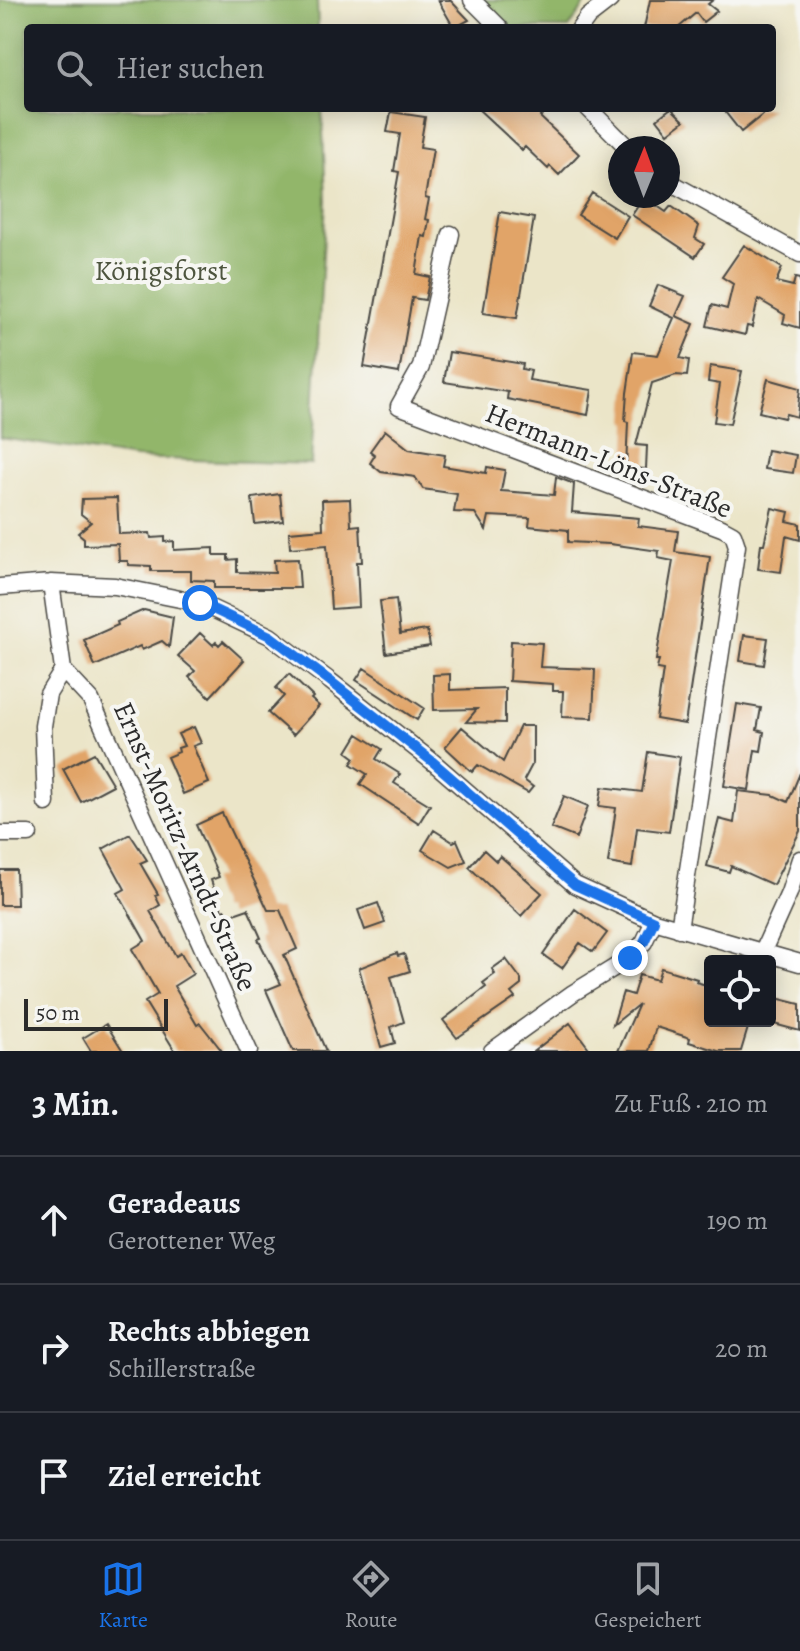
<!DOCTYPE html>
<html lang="de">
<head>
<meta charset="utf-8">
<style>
	:root { --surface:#171b24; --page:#242831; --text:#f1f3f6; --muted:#9ea1a6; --line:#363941; --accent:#1a73e8 }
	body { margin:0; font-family:Alegreya,serif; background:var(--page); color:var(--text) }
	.controls { position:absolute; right:24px; bottom:24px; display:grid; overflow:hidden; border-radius:8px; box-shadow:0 4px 20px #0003 }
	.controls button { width:72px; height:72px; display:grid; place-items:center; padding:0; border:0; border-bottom:2px solid var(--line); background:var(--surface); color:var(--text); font:40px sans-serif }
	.compass { position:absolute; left:608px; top:136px; width:72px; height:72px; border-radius:50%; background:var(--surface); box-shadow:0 4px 20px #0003; rotate:1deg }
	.scale { position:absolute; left:24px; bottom:20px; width:144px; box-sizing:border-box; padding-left:8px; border:4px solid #2b2b2b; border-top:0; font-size:22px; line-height:28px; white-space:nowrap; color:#2b2b2b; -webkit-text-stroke:6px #f6f6f2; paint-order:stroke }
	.stop { position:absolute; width:24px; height:24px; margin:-18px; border:6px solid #1a73e8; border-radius:50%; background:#fff }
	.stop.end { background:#1a73e8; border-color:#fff; box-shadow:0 2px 8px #0008 }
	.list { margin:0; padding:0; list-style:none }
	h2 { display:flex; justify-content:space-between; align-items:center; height:104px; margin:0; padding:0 32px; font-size:34px }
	h2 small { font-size:26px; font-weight:400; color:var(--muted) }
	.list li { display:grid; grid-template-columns:52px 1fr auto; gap:24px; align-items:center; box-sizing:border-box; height:128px; padding:0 32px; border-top:2px solid var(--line) }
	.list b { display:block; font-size:30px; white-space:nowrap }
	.list p { margin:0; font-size:26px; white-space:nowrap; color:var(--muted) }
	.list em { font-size:26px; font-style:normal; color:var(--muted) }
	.icon { flex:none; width:44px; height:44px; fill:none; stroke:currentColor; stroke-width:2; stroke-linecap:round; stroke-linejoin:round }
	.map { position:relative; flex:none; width:800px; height:1051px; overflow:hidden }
	.search { position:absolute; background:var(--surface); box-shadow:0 4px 20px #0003; left:24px; right:24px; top:24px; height:88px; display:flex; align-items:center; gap:20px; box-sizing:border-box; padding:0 28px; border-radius:8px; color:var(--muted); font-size:30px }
	.sheet { height:488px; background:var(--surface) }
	nav { display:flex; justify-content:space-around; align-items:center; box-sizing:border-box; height:112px; border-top:2px solid var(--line); background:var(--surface); font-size:22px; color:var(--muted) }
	nav a { display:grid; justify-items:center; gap:4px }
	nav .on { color:var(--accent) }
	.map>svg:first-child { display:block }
	.forest { fill:#92b66a; stroke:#5e704a; stroke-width:2 }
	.building { fill:#e1a468 }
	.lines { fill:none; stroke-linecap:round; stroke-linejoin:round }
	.minor-casing { stroke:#484743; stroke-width:19 }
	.minor { stroke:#fff; stroke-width:16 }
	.route { stroke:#1a73e8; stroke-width:10 }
	.labels { text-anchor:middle; stroke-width:8; stroke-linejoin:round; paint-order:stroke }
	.park-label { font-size:28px; fill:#4e553f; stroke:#f6f6f2 }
	.street-label { font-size:28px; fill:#2b2b2b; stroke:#f6f6f2 }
</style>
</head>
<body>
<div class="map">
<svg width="800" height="1051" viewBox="0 0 800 1051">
	<rect width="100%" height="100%" fill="#f6f6f2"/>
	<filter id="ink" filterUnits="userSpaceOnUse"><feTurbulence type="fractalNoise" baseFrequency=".0125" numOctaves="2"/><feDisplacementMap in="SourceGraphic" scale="16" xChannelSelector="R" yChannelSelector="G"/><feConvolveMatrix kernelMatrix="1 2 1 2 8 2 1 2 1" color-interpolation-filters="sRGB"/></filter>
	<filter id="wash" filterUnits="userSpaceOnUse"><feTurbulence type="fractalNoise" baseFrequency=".006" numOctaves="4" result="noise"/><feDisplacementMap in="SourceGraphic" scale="32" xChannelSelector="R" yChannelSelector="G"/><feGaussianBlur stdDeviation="1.8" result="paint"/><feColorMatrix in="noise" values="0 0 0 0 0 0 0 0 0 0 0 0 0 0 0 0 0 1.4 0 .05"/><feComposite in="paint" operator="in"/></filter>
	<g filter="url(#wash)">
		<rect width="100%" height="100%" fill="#ebe5c8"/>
		<path class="forest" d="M 0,0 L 317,0 L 318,28 L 28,28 L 28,108 L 322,108 L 326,200 L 311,464 L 135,458 L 0,438 Z
			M 473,0 L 588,0 L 569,28 L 508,28 Z"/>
		<g id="blocks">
			<path class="building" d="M 438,0 L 450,0 L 469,20 L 454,28 Z
				M 650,0 L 713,0 L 708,4 L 717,11 L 703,22 L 696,13 L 678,28 L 644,28 Z
				M 477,108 L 548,108 L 540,117 L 579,154 L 559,175 L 550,166 L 548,169 L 525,147 L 522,150 Z
				M 671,108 L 684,121 L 668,133 L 657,119 Z
				M 722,108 L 771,108 L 741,132 Z
				M 391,112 L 425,117 L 420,147 L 433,149 L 425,198 L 429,199 L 425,219 L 429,220 L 426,237 L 422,236 L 416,274 L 430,277 L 425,300 L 412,298 L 399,373 L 364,367 L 399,172 L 394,171 L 400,134 L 387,132 Z
				M 592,193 L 628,216 L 615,238 L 578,215 Z
				M 644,197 L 666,212 L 671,206 L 699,226 L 695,238 L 704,244 L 695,257 L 632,215 Z
				M 500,212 L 534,218 L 517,318 L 483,313 Z
				M 744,245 L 782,268 L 776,282 L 793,286 L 795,278 L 800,279 L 800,328 L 783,323 L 785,315 L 758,299 L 752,327 L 747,326 L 745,335 L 707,326 L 712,305 L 727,309 L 733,284 L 722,277 Z
				M 658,285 L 685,296 L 676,316 L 694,324 L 680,358 L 689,360 L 687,376 L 676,375 L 652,383 L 636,445 L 647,446 L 646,469 L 626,468 L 628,422 L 625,421 L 627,393 L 633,352 L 658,355 L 674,318 L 649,306 Z
				M 449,352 L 523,364 L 522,369 L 531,371 L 529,380 L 592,390 L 588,415 L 507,399 L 508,392 L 444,382 Z
				M 710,366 L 742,371 L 730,424 L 714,422 L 720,384 L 708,382 Z
				M 768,379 L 800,388 L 797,417 L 786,414 L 784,418 L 759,412 Z
				M 385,430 L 409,449 L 445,455 L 443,466 L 486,473 L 487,467 L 505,470 L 501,491 L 554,495 L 556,477 L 574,484 L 572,512 L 639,518 L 638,526 L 678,531 L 675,552 L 710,557 L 685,724 L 656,719 L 663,670 L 657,669 L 659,660 L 656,660 L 673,561 L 658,558 L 659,551 L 610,544 L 568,542 L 568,530 L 529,526 L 530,518 L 489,516 L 486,530 L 475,513 L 454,512 L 457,494 L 423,489 L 415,477 L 381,472 L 370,463 L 375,455 L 370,451 Z
				M 767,450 L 796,455 L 793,473 L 764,469 Z
				M 280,494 L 283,521 L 255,524 L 252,498 Z
				M 117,498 L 119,534 L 150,533 L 151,538 L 165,537 L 165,542 L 174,541 L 174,550 L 214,548 L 214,555 L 228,555 L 228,560 L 237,559 L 237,572 L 275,573 L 274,560 L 298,559 L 300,588 L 214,588 L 214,581 L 191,580 L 191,571 L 151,571 L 151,566 L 128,565 L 128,561 L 119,561 L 118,544 L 84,545 L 84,538 L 78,533 L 91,522 L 81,514 L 82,499 Z
				M 350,499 L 351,526 L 360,525 L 362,562 L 357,562 L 359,607 L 331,609 L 327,545 L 290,548 L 289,532 L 323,529 L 322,500 Z
				M 772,508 L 789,512 L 787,521 L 800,524 L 800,540 L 786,536 L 781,572 L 758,569 L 761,544 L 764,544 Z
				M 396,599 L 400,634 L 427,630 L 430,646 L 386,653 L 380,601 Z
				M 144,610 L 173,617 L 169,647 L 162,641 L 142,650 L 140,646 L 95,666 L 84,640 L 118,625 L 117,622 Z
				M 200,633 L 213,645 L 216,642 L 219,645 L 223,641 L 244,660 L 210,697 L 189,677 L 195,671 L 178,656 Z
				M 744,635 L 768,638 L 764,665 L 740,661 Z
				M 511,641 L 542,643 L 540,667 L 595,669 L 593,718 L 562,717 L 563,691 L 553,691 L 553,684 L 509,681 Z
				M 364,668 L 424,708 L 417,720 L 356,680 Z
				M 289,674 L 313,697 L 311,699 L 319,706 L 293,735 L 268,713 L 284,696 L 276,688 Z
				M 450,674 L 450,690 L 505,688 L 505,723 L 466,722 L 477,709 L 434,710 L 433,675 Z
				M 737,704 L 761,708 L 757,730 L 764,732 L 761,751 L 755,750 L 749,790 L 724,786 Z
				M 520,726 L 533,726 L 533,763 L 524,780 L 533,787 L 528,793 L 478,765 L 472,772 L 445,747 L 462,727 L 503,762 Z
				M 194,727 L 201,743 L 193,746 L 209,783 L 183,794 L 167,757 L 179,752 L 178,748 L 184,746 L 178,734 Z
				M 358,734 L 382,749 L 376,759 L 400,774 L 394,783 L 430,805 L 419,823 L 360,784 L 367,774 L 351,764 L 355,758 L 347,752 Z
				M 648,752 L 680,757 L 669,832 L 637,828 L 632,867 L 608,863 L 616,808 L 599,806 L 602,787 L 642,792 Z
				M 94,753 L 113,785 L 81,802 L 63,769 Z
				M 800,773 L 800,831 L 773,885 L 731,866 L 729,872 L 707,866 L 719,819 L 734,823 L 738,791 L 773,795 L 788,802 Z
				M 564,796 L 588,806 L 576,838 L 551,828 Z
				M 222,813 L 268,910 L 280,910 L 297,949 L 284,955 L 326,1051 L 293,1051 L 266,990 L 281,984 L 258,939 L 261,938 L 248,909 L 228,916 L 225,909 L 222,910 L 214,889 L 211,880 L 219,877 L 196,825 Z
				M 434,830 L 453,842 L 457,840 L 466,861 L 451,867 L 422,850 Z
				M 130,834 L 147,860 L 140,863 L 158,894 L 155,895 L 160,905 L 150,911 L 176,956 L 181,953 L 193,974 L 174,986 L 197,1025 L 200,1023 L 222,1051 L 175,1051 L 145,1002 L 158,994 L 132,949 L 145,941 L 118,893 L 125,889 L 103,849 Z
				M 484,850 L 496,861 L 500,856 L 542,893 L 521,916 L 469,867 Z
				M 0,870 L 16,870 L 17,905 L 0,905 Z
				M 378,903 L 385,923 L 365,930 L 358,910 Z
				M 575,909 L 607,933 L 593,952 L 580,943 L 562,968 L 543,955 Z
				M 397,953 L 398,956 L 404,954 L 410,971 L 391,977 L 404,1022 L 391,1027 L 395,1043 L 381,1047 L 359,968 Z
				M 506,959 L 521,979 L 521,985 L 511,993 L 515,998 L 457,1038 L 443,1020 L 486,987 L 483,983 L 495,974 L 492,969 Z
				M 661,968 L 697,979 L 696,982 L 710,986 L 710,1021 L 750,1021 L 741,1051 L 718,1051 L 689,1042 L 690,1038 L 656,1027 L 649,1051 L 618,1051 L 639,1004 L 613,1025 L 623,992 L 633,995 L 639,975 L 657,980 Z
				M 772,997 L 800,1004 L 800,1031 L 770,1023 Z
				M 570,1023 L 591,1051 L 534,1051 Z
				M 106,1024 L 123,1051 L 91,1051 L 83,1038 Z"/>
		</g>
	</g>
	<g filter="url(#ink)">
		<use href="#blocks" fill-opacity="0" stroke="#484743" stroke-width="2"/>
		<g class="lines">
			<defs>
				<path id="minor" d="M 472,0 L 500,28
					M 580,28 L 588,17 L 610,0
					M 588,108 L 628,148
					M 668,181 L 800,254
					M 451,234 L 421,367 L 399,406 L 722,528 L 733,534 L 737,546 L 679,929
					M 0,587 L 51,583 L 115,586 L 200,603 L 270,636 L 330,681 L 433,762 L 575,885 L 654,921 L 800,963
					M 63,670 L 91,700 L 249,1051
					M 46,803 L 43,726 L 48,694 L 63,670 L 51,583
					M 0,834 L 29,834
					M 762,953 L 789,893 L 800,859
					M 492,1051 L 573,993 L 630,958 L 644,942 L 654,921"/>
			</defs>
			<use href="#minor" class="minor-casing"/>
			<use href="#minor" class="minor"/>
		</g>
	</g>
	<g class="lines" filter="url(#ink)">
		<path class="route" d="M 200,603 L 270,636 L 330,681 L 433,762 L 575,885 L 654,921 L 644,942 L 630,958"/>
	</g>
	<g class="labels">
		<g class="park-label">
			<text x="161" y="280">Königsforst</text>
		</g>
		<g class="street-label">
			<text transform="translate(609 460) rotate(22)" y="10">Hermann-Löns-Straße</text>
			<text transform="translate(186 846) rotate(66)" y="10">Ernst-Moritz-Arndt-Straße</text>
		</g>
	</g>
</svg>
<div class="controls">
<button><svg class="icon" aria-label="locate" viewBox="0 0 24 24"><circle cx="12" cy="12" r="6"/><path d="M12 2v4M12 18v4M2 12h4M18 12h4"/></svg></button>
</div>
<svg class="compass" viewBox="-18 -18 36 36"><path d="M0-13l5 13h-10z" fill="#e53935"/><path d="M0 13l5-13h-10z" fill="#9ea1a6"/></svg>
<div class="scale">50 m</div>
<div class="stop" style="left:200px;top:603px"></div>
<div class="stop end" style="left:630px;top:958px"></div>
<div class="search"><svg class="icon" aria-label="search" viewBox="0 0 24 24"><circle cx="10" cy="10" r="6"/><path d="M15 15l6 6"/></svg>Hier suchen</div>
</div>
<section class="sheet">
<h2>3 Min.<small>Zu Fuß · 210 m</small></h2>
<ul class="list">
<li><svg class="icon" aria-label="ahead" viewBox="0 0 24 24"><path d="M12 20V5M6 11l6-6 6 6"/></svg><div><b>Geradeaus</b><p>Gerottener Weg</p></div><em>190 m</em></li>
<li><svg class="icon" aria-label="right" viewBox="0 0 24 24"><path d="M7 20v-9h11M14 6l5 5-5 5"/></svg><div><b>Rechts abbiegen</b><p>Schillerstraße</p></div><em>20 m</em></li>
<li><svg class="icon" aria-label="arrive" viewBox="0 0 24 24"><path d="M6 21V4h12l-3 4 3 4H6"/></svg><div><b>Ziel erreicht</b></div></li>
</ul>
</section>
<nav>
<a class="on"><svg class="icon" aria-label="map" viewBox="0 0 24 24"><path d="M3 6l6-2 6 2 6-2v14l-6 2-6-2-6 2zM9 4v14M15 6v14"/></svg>Karte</a>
<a><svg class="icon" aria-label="directions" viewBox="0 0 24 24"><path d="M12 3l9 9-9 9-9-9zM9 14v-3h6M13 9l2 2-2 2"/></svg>Route</a>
<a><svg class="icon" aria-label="saved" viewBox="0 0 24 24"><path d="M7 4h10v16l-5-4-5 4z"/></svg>Gespeichert</a>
</nav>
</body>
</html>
